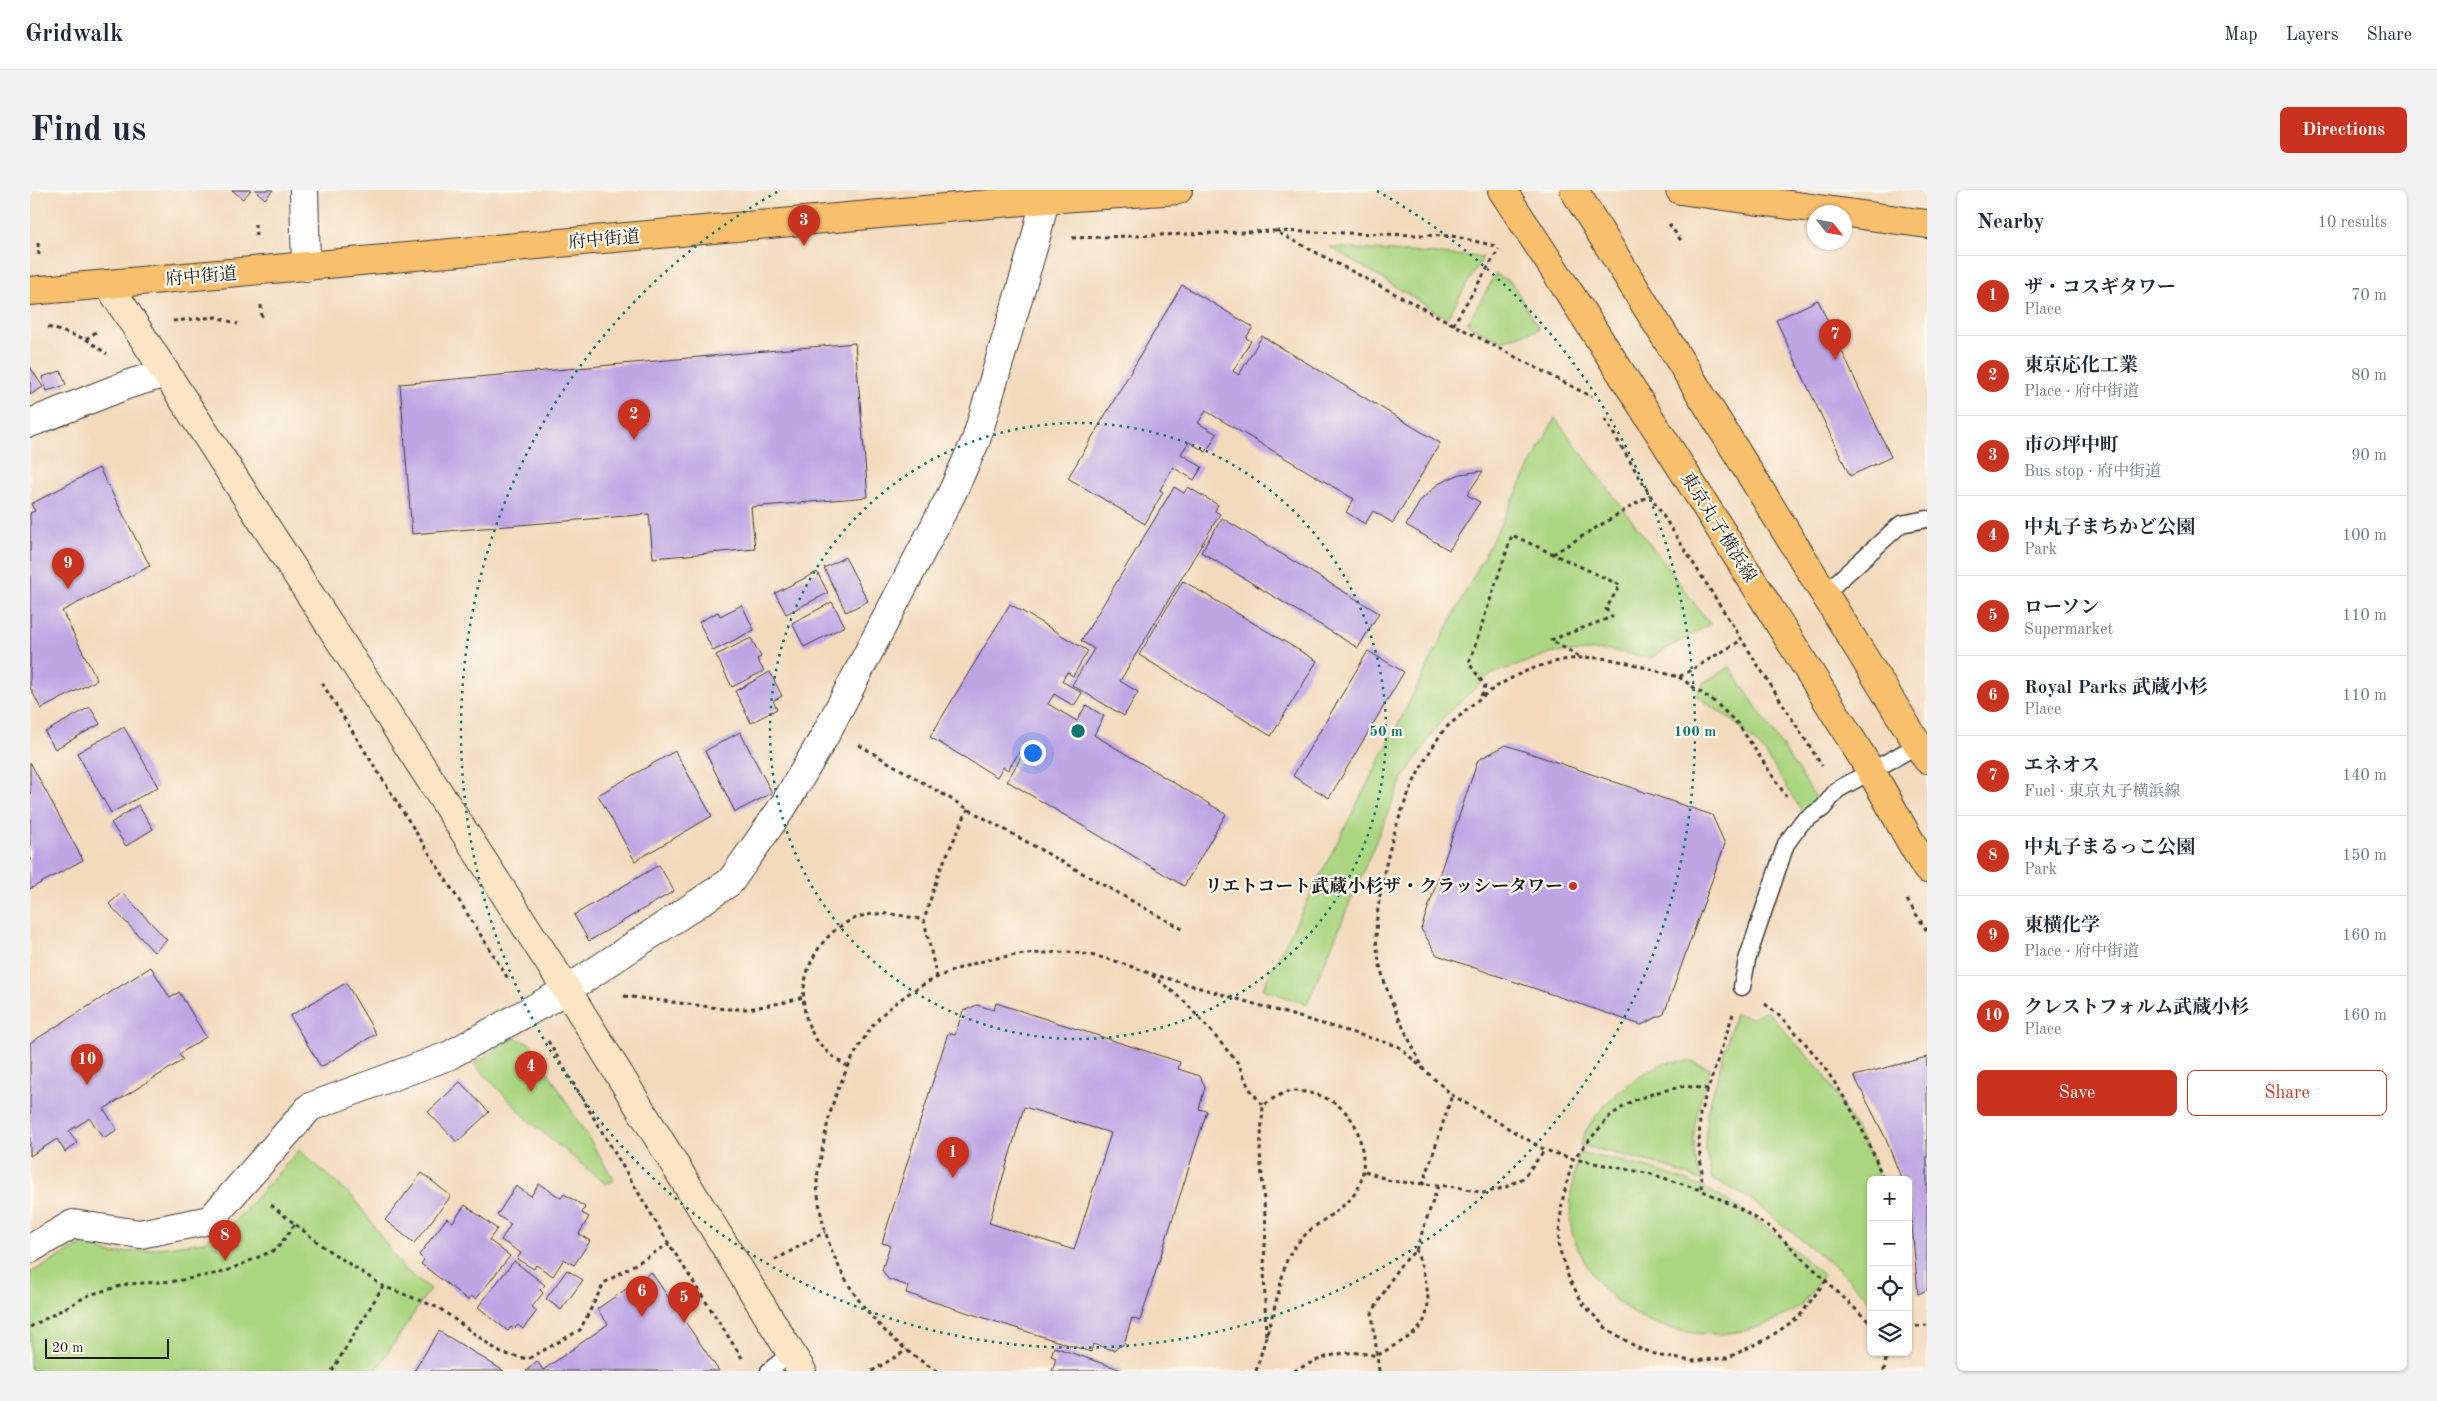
<!DOCTYPE html>
<html lang="en">
<head>
<meta charset="utf-8">
<style>
	:root { --surface:#fff; --page:#f2f2f3; --text:#1f2937; --muted:#747a83; --line:#e0e1e3; --accent:#c8321e }
	body { margin:0; font-family:"Old Standard TT","Noto Serif JP",serif; background:var(--page); color:var(--text) }
	.controls { position:absolute; right:15px; bottom:15px; display:grid; overflow:hidden; border-radius:8px; box-shadow:0 1px 4px #0004 }
	.controls button { width:45px; height:45px; display:grid; place-items:center; padding:0; border:0; border-bottom:1px solid var(--line); background:var(--surface); color:var(--text); font:25px sans-serif }
	.compass { position:absolute; left:1777px; top:15px; width:45px; height:45px; border-radius:50%; background:var(--surface); box-shadow:0 1px 4px #0004; rotate:121deg }
	.scale { position:absolute; left:15px; bottom:12px; width:124px; box-sizing:border-box; padding-left:5px; border:2px solid #1c1c1c; border-top:0; font-size:14px; line-height:18px; white-space:nowrap; color:#1c1c1c; -webkit-text-stroke:4px #fbf7ec; paint-order:stroke }
	.you { position:absolute; left:1002px; top:562px; width:18px; height:18px; margin:-12px; border:4px solid #fff; border-radius:50%; background:#1a73e8; box-shadow:0 0 0 8px #1a73e833 }
	.badge { display:grid; place-items:center; width:32px; height:32px; border-radius:50%; background:var(--accent); color:#fff; font-size:16px; font-weight:700 }
	.pin { position:absolute; translate:-50% -41px; filter:drop-shadow(0 1px 2px #0008) }
	.pin::after { content:''; position:absolute; top:26px; width:18px; height:15px; background:inherit; clip-path:polygon(0 0,100% 0,50% 100%) }
	.list { margin:0; padding:0; list-style:none }
	h2 { display:flex; justify-content:space-between; align-items:center; height:65px; margin:0; padding:0 20px; font-size:21px }
	h2 small { font-size:16px; font-weight:400; color:var(--muted) }
	.list li { display:grid; grid-template-columns:32px 1fr auto; gap:15px; align-items:center; box-sizing:border-box; height:80px; padding:0 20px; border-top:1px solid var(--line) }
	.list b { display:block; font-size:19px; white-space:nowrap }
	.list p { margin:0; font-size:16px; white-space:nowrap; color:var(--muted) }
	.list em { font-size:16px; font-style:normal; color:var(--muted) }
	.actions { display:flex; gap:10px; padding:15px 20px }
	.actions a { flex:1; padding:11px 0; border:1px solid var(--accent); border-radius:8px; text-align:center; font-size:18px; color:var(--accent) }
	.actions .main { background:var(--accent); color:#fff }
	.icon { flex:none; width:28px; height:28px; fill:none; stroke:currentColor; stroke-width:2; stroke-linecap:round; stroke-linejoin:round }
	.map { position:relative; flex:none; width:1897px; height:1181px; overflow:hidden; border-radius:8px }
	header { display:flex; align-items:center; gap:30px; box-sizing:border-box; height:70px; padding:0 25px; background:var(--surface); border-bottom:1px solid var(--line) }
	header strong { font-size:24px }
	nav { display:flex; gap:28px; margin-inline-start:auto; font-size:18px }
	.intro { display:flex; align-items:center; justify-content:space-between; box-sizing:border-box; height:120px; padding:0 30px }
	h1 { margin:0; font-size:35px }
	.button { padding:12px 22px; border-radius:8px; background:var(--accent); color:#fff; font-size:18px; font-weight:700 }
	main { display:flex; gap:30px; padding:0 30px }
	aside { flex:1; background:var(--surface); border-radius:8px; box-shadow:0 1px 4px #0004 }
	.map>svg:first-child { display:block }
	.green { fill:#abd681; stroke:#64794e }
	.building { fill:#bda5e4; fill-rule:evenodd }
	.lines { fill:none; stroke-linecap:round; stroke-linejoin:round }
	.lane-casing { stroke:#3c3834; stroke-width:19 }
	.street-casing { stroke:#3c3834; stroke-width:30 }
	.secondary-casing { stroke:#3c3834; stroke-width:30 }
	.primary-casing { stroke:#3c3834; stroke-width:30 }
	.highway-casing { stroke:#3c3834; stroke-width:30 }
	.path { stroke:#3c3834; stroke-width:3; stroke-dasharray:4 4; stroke-linecap:butt }
	.lane { stroke:#fff; stroke-width:16 }
	.street { stroke:#fff; stroke-width:28 }
	.secondary { stroke:#fce5c4; stroke-width:28 }
	.primary { stroke:#f8bf6c; stroke-width:28 }
	.highway { stroke:#f8bf6c; stroke-width:28 }
	.ring { fill:none; stroke:#0f766e; stroke-width:2.5; stroke-dasharray:2.5 5 }
	.poi-dot { fill:#c8321e; stroke:#fbf7ec; stroke-width:2 }
	.labels { text-anchor:middle; stroke-width:4.5; stroke-linejoin:round; paint-order:stroke }
	.street-label { font-size:18px; fill:#1c1c1c; stroke:#fbf7ec }
	.poi-label { font-size:18px; font-weight:bold; fill:#1c1c1c; stroke:#fbf7ec; text-anchor:end }
	.centre { fill:#0f766e; stroke:#fbf7ec; stroke-width:2.5 }
	.ring-label { font-size:15px; text-anchor:middle; font-weight:bold; fill:#0f766e; stroke:#fbf7ec; stroke-width:4.5; stroke-linejoin:round; paint-order:stroke }
</style>
</head>
<body>
<header>
<strong>Gridwalk</strong>
<nav><a>Map</a><a>Layers</a><a>Share</a></nav>
</header>
<div class="intro"><h1>Find us</h1><a class="button">Directions</a></div>
<main>
<div class="map">
<svg width="1897" height="1181" viewBox="0 0 1897 1181">
	<rect width="100%" height="100%" fill="#fbf7ec"/>
	<filter id="ink" filterUnits="userSpaceOnUse"><feTurbulence type="fractalNoise" baseFrequency=".02" numOctaves="2"/><feDisplacementMap in="SourceGraphic" scale="10" xChannelSelector="R" yChannelSelector="G"/><feConvolveMatrix kernelMatrix="1 2 1 2 8 2 1 2 1" color-interpolation-filters="sRGB"/></filter>
	<filter id="wash" filterUnits="userSpaceOnUse"><feTurbulence type="fractalNoise" baseFrequency=".0096" numOctaves="4" result="noise"/><feDisplacementMap in="SourceGraphic" scale="20" xChannelSelector="R" yChannelSelector="G"/><feGaussianBlur stdDeviation="1.12" result="paint"/><feColorMatrix in="noise" values="0 0 0 0 0 0 0 0 0 0 0 0 0 0 0 0 0 1.4 0 .05"/><feComposite in="paint" operator="in"/></filter>
	<g filter="url(#wash)">
		<rect width="100%" height="100%" fill="#f3dabd"/>
		<path class="green" d="M 1300,57 L 1453,67 L 1417,128 Z
			M 1466,84 L 1482,93 L 1509,139 L 1471,151 L 1437,134 Z
			M 1525,228 L 1680,434 L 1620,468 L 1579,460 L 1521,463 L 1460,485 L 1414,526 L 1371,592 L 1277,814 L 1232,799 Z
			M 1700,477 L 1790,614 L 1773,623 L 1735,563 L 1703,531 L 1666,506 L 1674,492 Z
			M 1736,820 L 1794,884 L 1843,969 L 1849,990 L 1841,990 L 1841,1111 L 1809,1080 L 1719,1008 L 1682,989 L 1675,959 L 1677,923 L 1705,824 L 1722,828 Z
			M 484,848 L 501,854 L 584,990 L 576,994 L 498,930 L 444,874 Z
			M 1659,871 L 1680,878 C 1669,914 1654,955 1673,991 L 1625,973 L 1550,955 C 1558,924 1603,886 1632,874 C 1639,871 1651,872 1659,871 Z
			M 269,960 L 324,1008 L 373,1078 L 400,1099 L 346,1181 L 0,1181 L 0,1083 L 53,1054 L 83,1064 L 174,1052 L 205,1031 Z
			M 1549,963 C 1593,971 1635,980 1675,999 C 1718,1019 1758,1054 1793,1085 C 1786,1095 1779,1108 1770,1116 C 1765,1121 1757,1124 1751,1127 C 1682,1164 1585,1139 1552,1066 C 1549,1058 1543,1050 1542,1042 C 1537,1014 1543,990 1549,963 Z"/>
		<g id="blocks">
			<path class="building" d="M 202,0 L 221,0 L 213,9 Z
				M 225,0 L 243,0 L 235,9 Z
				M 1152,95 L 1223,137 L 1216,148 L 1221,151 L 1203,181 L 1209,185 L 1232,146 L 1410,253 L 1363,333 L 1343,321 L 1335,334 L 1316,322 L 1324,309 L 1176,221 L 1168,233 L 1187,244 L 1176,262 L 1159,252 L 1151,264 L 1172,277 L 1164,290 L 1143,277 L 1130,300 L 1133,302 L 1115,334 L 1038,288 Z
				M 1788,110 L 1861,267 L 1820,286 L 1746,130 Z
				M 825,153 L 838,307 L 721,317 L 725,359 L 623,368 L 619,324 L 382,344 L 370,194 Z
				M 0,177 L 13,197 L 0,205 Z
				M 31,181 L 36,195 L 17,201 L 12,187 Z
				M 69,278 L 120,376 L 32,421 L 67,490 L 11,519 L 0,497 L 0,323 L 5,321 L 1,314 Z
				M 1453,281 L 1437,305 L 1450,312 L 1419,360 L 1376,335 L 1391,310 L 1408,294 L 1430,284 Z
				M 1144,297 L 1154,303 L 1158,297 L 1188,315 L 1185,321 L 1190,324 L 1090,491 L 1108,502 L 1094,526 L 1042,495 L 1064,459 L 1051,451 Z
				M 1192,328 L 1349,423 L 1328,458 L 1171,362 Z
				M 815,367 L 838,411 L 816,422 L 794,378 Z
				M 787,382 L 798,403 L 756,424 L 745,403 Z
				M 1153,391 L 1287,471 L 1241,546 L 1109,465 Z
				M 802,412 L 815,436 L 774,457 L 762,433 Z
				M 980,414 L 1058,461 L 1043,486 L 1037,482 L 1032,491 L 1052,503 L 1044,516 L 1024,504 L 1018,514 L 1047,531 L 1056,515 L 1074,526 L 1064,545 L 1196,624 L 1154,696 L 977,591 L 998,556 L 994,554 L 978,580 L 973,577 L 967,587 L 900,547 Z
				M 712,415 L 724,440 L 683,461 L 669,432 L 688,422 L 690,426 Z
				M 721,448 L 731,467 L 727,469 L 734,481 L 702,497 L 686,465 Z
				M 1338,461 L 1374,482 L 1299,608 L 1263,586 Z
				M 740,482 L 752,506 L 743,511 L 747,519 L 721,533 L 705,501 Z
				M 60,517 L 70,534 L 25,559 L 15,542 Z
				M 94,537 L 128,597 L 81,623 L 47,563 Z
				M 710,542 L 742,603 L 705,622 L 675,561 Z
				M 1476,555 L 1682,625 L 1695,654 L 1634,824 L 1611,835 L 1407,765 L 1391,739 L 1448,570 Z
				M 645,561 L 682,626 L 605,671 L 568,605 Z
				M 0,572 L 53,670 L 0,699 Z
				M 108,615 L 123,639 L 96,656 L 81,633 Z
				M 629,675 L 644,701 L 559,751 L 544,725 Z
				M 92,702 L 137,750 L 124,762 L 79,714 Z
				M 121,777 L 140,808 L 149,802 L 176,847 L 149,864 L 153,870 L 74,919 L 87,940 L 73,948 L 60,928 L 39,941 L 47,953 L 35,962 L 27,949 L 0,966 L 0,853 Z
				M 316,793 L 346,844 L 291,877 L 260,826 Z
				M 966,813 L 1150,872 L 1148,879 L 1170,886 L 1175,897 L 1169,919 L 1177,921 L 1110,1131 L 1102,1128 L 1094,1154 L 1083,1160 L 1063,1154 L 1061,1162 L 876,1103 L 878,1096 L 858,1089 L 852,1080 L 860,1055 L 852,1053 L 918,843 L 925,845 L 933,821 L 947,815 L 964,820 ZM 994,917 L 1081,943 L 1044,1060 L 959,1033 Z
				M 1897,867 L 1897,1100 L 1888,1104 L 1878,990 L 1872,990 L 1855,947 L 1824,886 Z
				M 430,892 L 459,922 L 427,952 L 398,922 Z
				M 392,983 L 421,1006 L 384,1053 L 355,1030 Z
				M 509,994 L 531,1008 L 534,1004 L 555,1017 L 552,1023 L 559,1027 L 549,1044 L 560,1051 L 544,1075 L 534,1069 L 523,1086 L 506,1075 L 504,1079 L 487,1069 L 491,1063 L 471,1050 L 481,1034 L 467,1025 L 486,996 L 501,1006 Z
				M 435,1015 L 467,1039 L 459,1050 L 480,1066 L 446,1109 L 441,1106 L 438,1110 L 391,1074 L 394,1070 L 389,1065 L 417,1028 L 423,1032 Z
				M 484,1071 L 515,1095 L 510,1100 L 513,1103 L 502,1117 L 507,1121 L 493,1139 L 488,1135 L 484,1139 L 481,1137 L 478,1141 L 448,1117 Z
				M 537,1080 L 553,1090 L 531,1120 L 516,1109 Z
				M 621,1082 L 689,1181 L 496,1181 L 507,1171 L 513,1180 L 578,1134 L 567,1119 Z
				M 409,1141 L 474,1181 L 384,1181 Z
				M 1024,1157 L 1095,1181 L 1022,1181 L 1026,1168 L 1021,1166 Z"/>
		</g>
	</g>
	<g filter="url(#ink)">
		<use href="#blocks" fill-opacity="0" stroke="#3c3834" stroke-width="1"/>
		<g class="lines">
			<defs>
				<path id="lane" d="M 1794,404 L 1871,334 L 1897,329
					M 1712,797 L 1717,770 L 1756,654 L 1772,632 L 1793,618 L 1807,600 L 1888,555
					M 739,1181 L 761,1163"/>
				<path id="street" d="M 274,0 L 276,77
					M 0,233 L 99,194 L 136,183
					M 0,1059 L 43,1034 L 110,1044 L 180,1030 L 280,917 L 418,866 L 537,800 L 700,692 L 754,615 L 793,549 L 921,305 L 946,250 L 1005,51 L 1015,9"/>
				<path id="secondary" d="M 78,94 L 537,800 L 772,1181"/>
				<path id="primary" d="M 1472,0 C 1598,190 1719,384 1839,578 C 1859,611 1876,646 1897,679
					M 1544,0 L 1897,569"/>
				<path id="highway" d="M 1650,0 L 1897,34
					M 0,101 L 1015,9 L 1148,0"/>
			</defs>
			<use href="#lane" class="lane-casing"/>
			<use href="#street" class="street-casing"/>
			<use href="#secondary" class="secondary-casing"/>
			<use href="#primary" class="primary-casing"/>
			<use href="#highway" class="highway-casing"/>
			<path class="path" d="M 225,34 L 226,46
				M 1639,34 L 1652,52
				M 1246,41 L 1422,46 L 1466,56
				M 1042,48 L 1245,41 L 1562,207
				M 8,53 L 9,65
				M 231,115 L 232,130
				M 143,131 L 186,127 L 208,134
				M 1423,135 L 1469,59
				M 18,137 L 56,149 L 77,164
				M 56,149 L 66,142
				M 1575,229 L 1620,305 L 1792,576
				M 1523,364 L 1620,305
				M 1649,487 L 1686,513 L 1708,534 L 1756,606
				M 292,493 L 479,790
				M 1451,506 L 1455,496 L 1439,473 L 1482,345 L 1590,395 L 1576,419 L 1582,427 L 1521,450 L 1550,467
				M 829,555 L 938,619 L 1154,740
				M 1877,710 L 1897,741
				M 1122,785 L 1153,810 L 1185,846 L 1208,873 L 1219,898 L 1233,916
				M 907,788 L 894,730 L 909,682 L 938,619
				M 594,806 L 696,819 L 718,819 L 756,812 L 773,807
				M 1735,814 C 1784,851 1835,932 1853,990
				M 1703,824 L 1670,923 L 1669,958 L 1672,982 L 1671,1000 L 1709,1018 L 1742,1039 L 1837,1130 L 1841,1132
				M 518,851 L 639,1054 L 712,1168
				M 1391,874 C 1373,836 1352,800 1347,758 C 1344,732 1350,705 1355,679 C 1365,632 1383,585 1411,544 C 1416,536 1426,530 1433,523 C 1465,493 1504,472 1549,468 C 1584,465 1616,479 1649,487 L 1712,450
				M 818,877 C 804,868 793,860 784,846 C 758,803 783,742 829,727 C 850,720 874,726 894,730
				M 1678,899 L 1655,896 L 1628,902 L 1602,911 L 1580,926 L 1543,969 L 1532,1012 L 1528,1054 L 1539,1089 L 1554,1115 L 1577,1139 L 1608,1158 L 1631,1166 L 1662,1171 L 1697,1168 L 1737,1149 L 1769,1127 L 1796,1090
				M 1335,981 L 1361,991 L 1427,997 L 1454,1003 L 1476,997 L 1493,988 L 1515,960
				M 1393,995 L 1422,905
				M 241,1015 L 295,1058 L 353,1096 L 409,1118 L 471,1163 L 498,1169 L 550,1140 L 574,1093 L 639,1054
				M 745,1070 L 795,1042
				M 0,1137 L 59,1105 L 97,1094 L 147,1091 L 194,1082 L 247,1059 L 265,1034
				M 1878,1137 L 1897,1135
				M 302,1181 L 353,1096
				M 842,1181 L 877,1160
				M 907,1181 C 839,1141 791,1072 787,992 C 787,983 790,974 791,966 C 796,939 801,914 812,890 C 821,869 839,836 857,820 C 901,782 958,764 1016,763 C 1026,763 1037,761 1047,763 C 1072,766 1095,774 1119,783 L 1368,856 L 1422,905 L 1515,960 L 1543,969 L 1621,984 L 1671,1000
				M 1226,1181 C 1234,1154 1242,1127 1249,1101 C 1252,1089 1254,1074 1260,1064 C 1289,1014 1352,1024 1328,943 C 1323,925 1304,909 1285,904 C 1260,898 1253,901 1233,916 L 1230,962 L 1236,1037 L 1234,1075 L 1236,1149
				M 1264,1181 C 1293,1166 1315,1158 1347,1166 C 1359,1158 1372,1152 1383,1144 C 1409,1124 1395,1085 1386,1060
				M 1349,1181 L 1342,1123 L 1368,1078 L 1386,1060 L 1408,996
				M 1854,1181 L 1857,1162"/>
			<use href="#lane" class="lane"/>
			<use href="#street" class="street"/>
			<use href="#secondary" class="secondary"/>
			<use href="#primary" class="primary"/>
			<use href="#highway" class="highway"/>
		</g>
	</g>
	<g class="ring">
		<circle cx="1048" cy="541" r="308"/>
		<path d="M1347 1A617 617 0 1 1 749 1"/>
	</g>
	<circle class="poi-dot" cx="1543" cy="696" r="5"/>
	<g class="labels">
		<g class="street-label">
			<text transform="translate(574 49) rotate(-5)" y="6">府中街道</text>
			<text transform="translate(171 86) rotate(-5)" y="6">府中街道</text>
			<text transform="translate(1689 337) rotate(58)" y="6">東京丸子横浜線</text>
		</g>
		<g class="poi-label">
			<text x="1533" y="702">リエトコート武蔵小杉ザ・クラッシータワー</text>
		</g>
	</g>
	<circle cx="1048" cy="541" r="8" class="centre"/>
	<g class="ring-label">
		<text x="1356" y="546">50 m</text>
		<text x="1665" y="546">100 m</text>
	</g>
</svg>
<div class="controls">
<button>+</button>
<button>−</button>
<button><svg class="icon" aria-label="locate" viewBox="0 0 24 24"><circle cx="12" cy="12" r="6"/><path d="M12 2v4M12 18v4M2 12h4M18 12h4"/></svg></button>
<button><svg class="icon" aria-label="layers" viewBox="0 0 24 24"><path d="M12 4l9 5-9 5-9-5zM3 14l9 5 9-5"/></svg></button>
</div>
<svg class="compass" viewBox="-18 -18 36 36"><path d="M0-13l5 13h-10z" fill="#e53935"/><path d="M0 13l5-13h-10z" fill="#747a83"/></svg>
<div class="scale">20 m</div>
<div class="you"></div>
<div class="pin badge" style="left:923px;top:988px">1</div>
<div class="pin badge" style="left:604px;top:250px">2</div>
<div class="pin badge" style="left:774px;top:56px">3</div>
<div class="pin badge" style="left:501px;top:902px">4</div>
<div class="pin badge" style="left:654px;top:1133px">5</div>
<div class="pin badge" style="left:612px;top:1127px">6</div>
<div class="pin badge" style="left:1805px;top:170px">7</div>
<div class="pin badge" style="left:195px;top:1071px">8</div>
<div class="pin badge" style="left:38px;top:399px">9</div>
<div class="pin badge" style="left:57px;top:895px">10</div>
</div>
<aside>
<h2>Nearby<small>10 results</small></h2>
<ul class="list">
<li><span class="badge">1</span><div><b>ザ・コスギタワー</b><p>Place</p></div><em>70 m</em></li>
<li><span class="badge">2</span><div><b>東京応化工業</b><p>Place · 府中街道</p></div><em>80 m</em></li>
<li><span class="badge">3</span><div><b>市の坪中町</b><p>Bus stop · 府中街道</p></div><em>90 m</em></li>
<li><span class="badge">4</span><div><b>中丸子まちかど公園</b><p>Park</p></div><em>100 m</em></li>
<li><span class="badge">5</span><div><b>ローソン</b><p>Supermarket</p></div><em>110 m</em></li>
<li><span class="badge">6</span><div><b>Royal Parks 武蔵小杉</b><p>Place</p></div><em>110 m</em></li>
<li><span class="badge">7</span><div><b>エネオス</b><p>Fuel · 東京丸子横浜線</p></div><em>140 m</em></li>
<li><span class="badge">8</span><div><b>中丸子まるっこ公園</b><p>Park</p></div><em>150 m</em></li>
<li><span class="badge">9</span><div><b>東横化学</b><p>Place · 府中街道</p></div><em>160 m</em></li>
<li><span class="badge">10</span><div><b>クレストフォルム武蔵小杉</b><p>Place</p></div><em>160 m</em></li>
</ul>
<div class="actions"><a class="main">Save</a><a>Share</a></div>
</aside>
</main>
</body>
</html>
